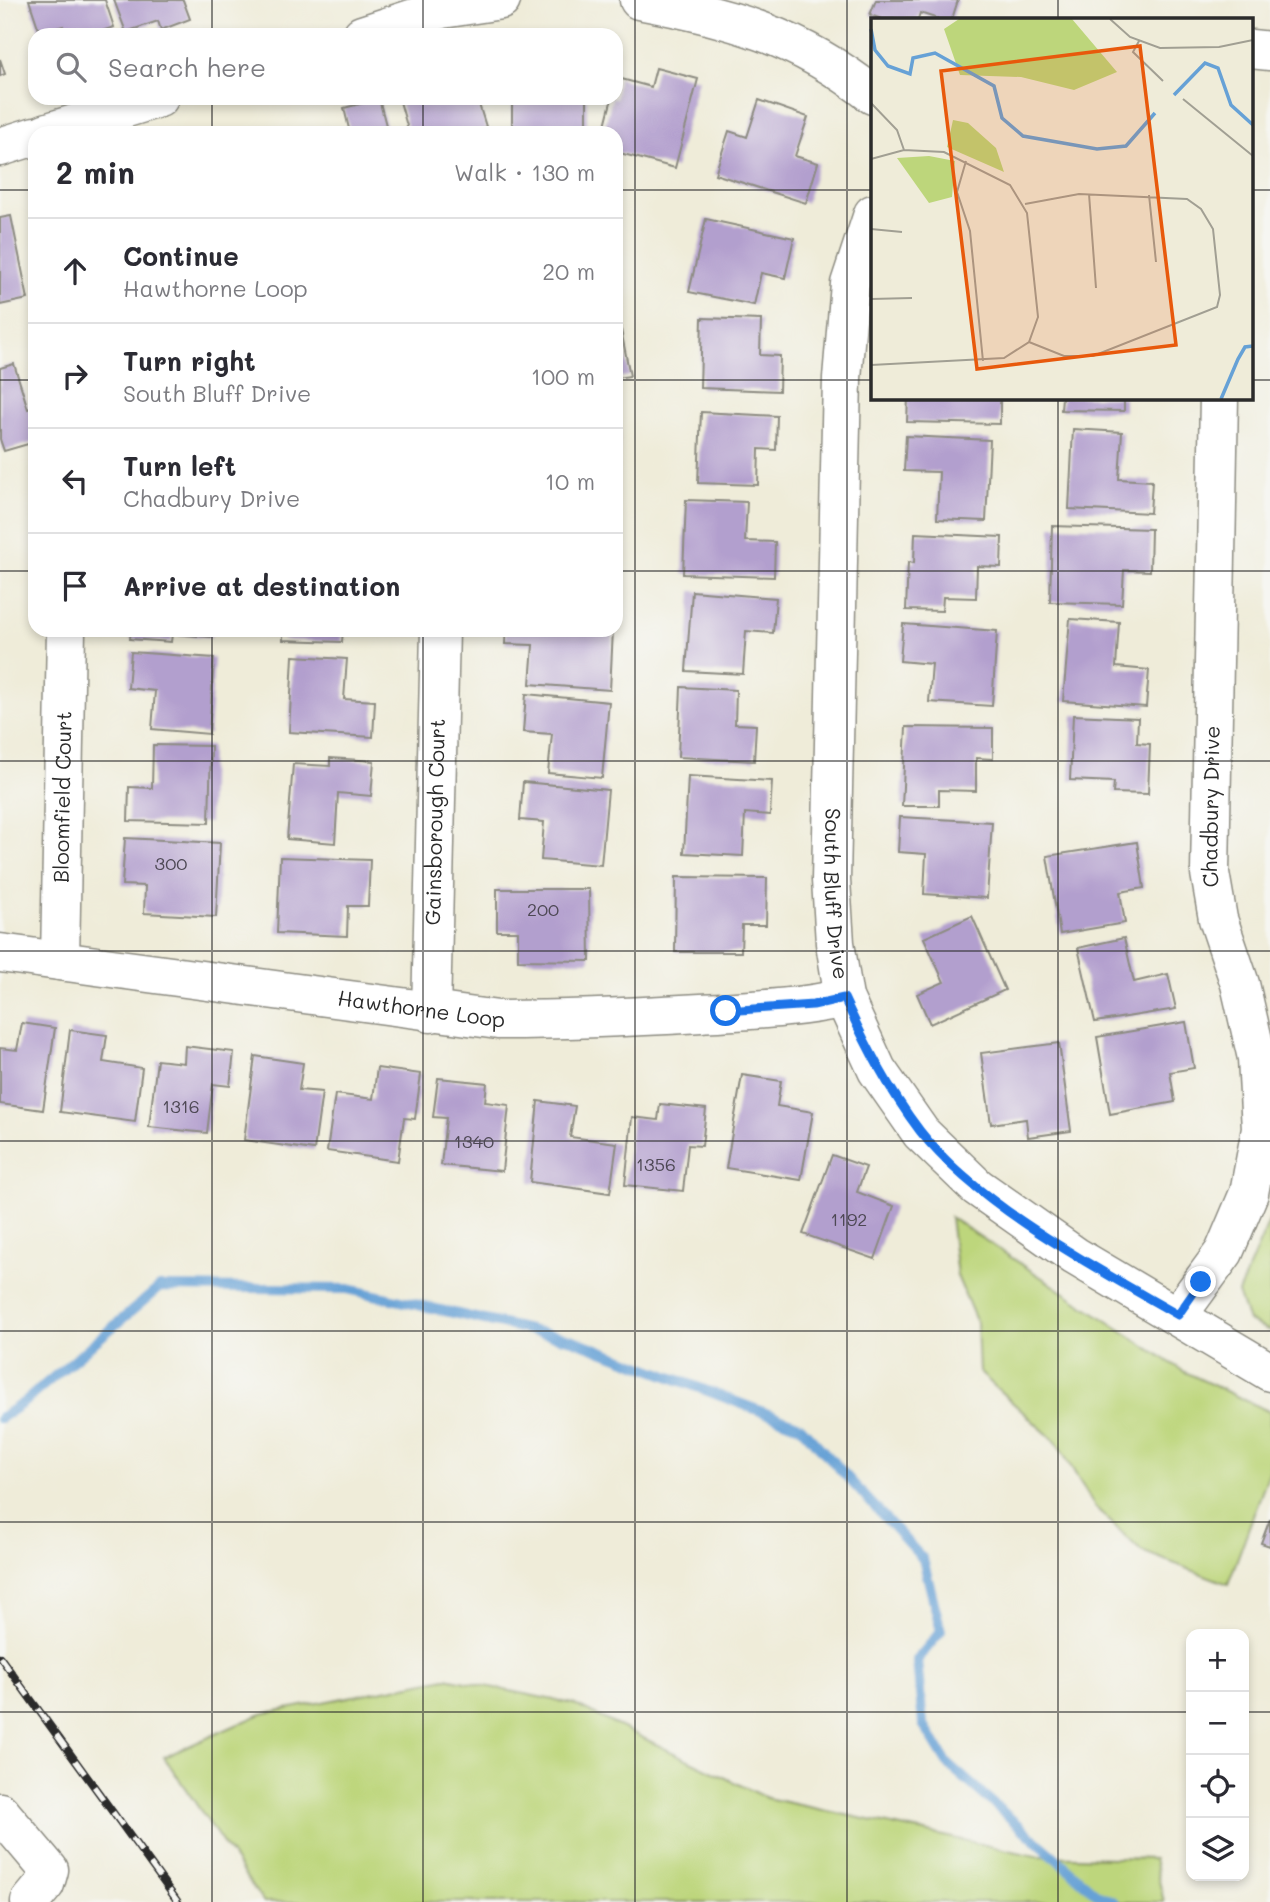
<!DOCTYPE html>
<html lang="en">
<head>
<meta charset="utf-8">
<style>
	:root { --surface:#fff; --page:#f2f2f3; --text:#2b2b33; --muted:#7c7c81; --line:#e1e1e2 }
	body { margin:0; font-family:Mali,sans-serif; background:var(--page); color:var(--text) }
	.controls { position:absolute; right:21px; bottom:21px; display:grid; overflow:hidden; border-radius:14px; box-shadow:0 4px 10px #0003 }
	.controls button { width:63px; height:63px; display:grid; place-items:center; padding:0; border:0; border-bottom:2px solid var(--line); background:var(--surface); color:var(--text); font:35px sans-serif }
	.stop { position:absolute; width:21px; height:21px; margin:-16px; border:5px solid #1a73e8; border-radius:50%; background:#fff }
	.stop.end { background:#1a73e8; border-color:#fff; box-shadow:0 2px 7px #0008 }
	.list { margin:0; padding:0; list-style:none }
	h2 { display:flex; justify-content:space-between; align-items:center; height:91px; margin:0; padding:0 28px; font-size:30px }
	h2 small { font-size:23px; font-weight:400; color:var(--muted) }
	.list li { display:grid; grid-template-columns:46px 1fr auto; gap:21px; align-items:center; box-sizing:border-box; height:105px; padding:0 28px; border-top:2px solid var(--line) }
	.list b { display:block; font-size:26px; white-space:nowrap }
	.list p { margin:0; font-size:23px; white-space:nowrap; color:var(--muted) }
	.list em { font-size:23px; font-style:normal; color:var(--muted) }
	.icon { flex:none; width:38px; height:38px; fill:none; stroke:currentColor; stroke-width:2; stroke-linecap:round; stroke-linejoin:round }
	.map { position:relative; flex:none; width:1270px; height:1902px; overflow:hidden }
	.search { position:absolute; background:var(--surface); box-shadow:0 4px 10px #0003; left:28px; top:28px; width:595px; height:77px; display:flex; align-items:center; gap:18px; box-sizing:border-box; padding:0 24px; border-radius:21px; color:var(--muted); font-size:26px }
	.panel { position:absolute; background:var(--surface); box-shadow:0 4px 10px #0003; left:28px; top:126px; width:595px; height:511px; border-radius:21px }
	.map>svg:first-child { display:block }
	.green { fill:#bdd67b; stroke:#748053; stroke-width:2 }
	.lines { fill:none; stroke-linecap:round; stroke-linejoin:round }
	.stream { stroke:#66a1d6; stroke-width:10 }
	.building { fill:#b29fce }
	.minor-casing { stroke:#8d8c82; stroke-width:41 }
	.minor { stroke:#fff; stroke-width:38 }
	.rail-casing { stroke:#2b2b2b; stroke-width:8 }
	.rail { stroke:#f6f6f2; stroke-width:5; stroke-dasharray:16; stroke-linecap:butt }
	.route { stroke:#1a73e8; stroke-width:9 }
	.grid { fill:none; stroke:#2b2b2b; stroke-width:2; stroke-opacity:0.55 }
	.labels { text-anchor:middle; stroke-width:7; stroke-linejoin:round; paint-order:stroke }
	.number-label { font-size:18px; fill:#4d4854 }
	.street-label { font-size:21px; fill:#2b2b2b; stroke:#f6f6f2 }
	.inset-river { fill:none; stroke:#66a1d6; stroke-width:3.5 }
	.inset-road { fill:none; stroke:#a19f93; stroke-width:2 }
	.view { fill:#e8590c; fill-opacity:0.15; stroke:#e8590c; stroke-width:3.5 }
	.inset-edge { fill:none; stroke:#2b2b2b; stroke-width:3.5 }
</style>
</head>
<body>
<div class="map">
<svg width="1270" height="1902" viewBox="0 0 1270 1902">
	<rect width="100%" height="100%" fill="#f6f6f2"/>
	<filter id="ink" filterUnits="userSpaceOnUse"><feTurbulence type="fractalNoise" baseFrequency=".0143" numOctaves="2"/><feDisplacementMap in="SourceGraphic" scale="14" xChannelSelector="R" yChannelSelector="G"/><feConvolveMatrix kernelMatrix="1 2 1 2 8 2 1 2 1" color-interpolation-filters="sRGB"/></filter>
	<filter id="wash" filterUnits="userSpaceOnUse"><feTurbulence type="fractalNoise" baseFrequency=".00686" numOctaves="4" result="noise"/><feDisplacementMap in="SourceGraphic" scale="28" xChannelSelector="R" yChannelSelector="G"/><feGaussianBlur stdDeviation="1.57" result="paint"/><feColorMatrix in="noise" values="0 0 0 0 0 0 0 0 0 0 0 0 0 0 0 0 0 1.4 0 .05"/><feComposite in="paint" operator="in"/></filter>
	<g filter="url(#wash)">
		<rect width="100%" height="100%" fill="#efecd9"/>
		<path class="green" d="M 950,1217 L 1183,1371 L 1270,1412 L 1270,1470 L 1228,1584 L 1141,1551 L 1095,1507 L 1057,1443 L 979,1372 L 977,1323 L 957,1276 Z
			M 1270,1219 L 1270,1331 L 1248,1321 L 1238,1293 Z
			M 446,1678 L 573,1704 L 767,1798 L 1036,1856 L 1154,1859 L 1164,1902 L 263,1902 L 164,1757 L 261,1714 Z"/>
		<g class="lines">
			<path class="stream" d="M 0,1418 L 23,1403 L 160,1287 L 348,1289 L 573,1340 L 800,1426 L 923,1559 L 941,1631 L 917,1660 L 923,1724 L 947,1763 L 1097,1894 L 1114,1902"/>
		</g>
		<g id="blocks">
			<path class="building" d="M 29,0 L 105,0 L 114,27 L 90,35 L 66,35 L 63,26 L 40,33 Z
				M 114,0 L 183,0 L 190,19 L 161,30 L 158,21 L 126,32 Z
				M 876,0 L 958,0 L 952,19 L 938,19 L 920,13 L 918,19 L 882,19 L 870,15 Z
				M 0,59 L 5,74 L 0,76 Z
				M 656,68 L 698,79 L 675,168 L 616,152 L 616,133 L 603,133 L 612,98 L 616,98 L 618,78 L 651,87 Z
				M 399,98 L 477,98 L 488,133 L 409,133 Z
				M 512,98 L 587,98 L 587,133 L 512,133 Z
				M 379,99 L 388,133 L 350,133 L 344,108 Z
				M 759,100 L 808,117 L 795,156 L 818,163 L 806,203 L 715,174 L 729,131 L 747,137 Z
				M 11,216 L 28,299 L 0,305 L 0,218 Z
				M 706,219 L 794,238 L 785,278 L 761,273 L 754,305 L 689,292 Z
				M 616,304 L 630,376 L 616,378 Z
				M 702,318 L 761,320 L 760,355 L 780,356 L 779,391 L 700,388 Z
				M 14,364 L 28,409 L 35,407 L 35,442 L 4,451 L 0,439 L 0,368 Z
				M 908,397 L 1000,397 L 1000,424 L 907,422 Z
				M 1062,397 L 1124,397 L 1124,411 L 1061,410 Z
				M 701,412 L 777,416 L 776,450 L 759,449 L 758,485 L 698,483 Z
				M 616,425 L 621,426 L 618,463 L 616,463 Z
				M 1073,429 L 1122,432 L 1119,479 L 1152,481 L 1150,513 L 1069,509 Z
				M 906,436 L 990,440 L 986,521 L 937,519 L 939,472 L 904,471 Z
				M 686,500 L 747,502 L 745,541 L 775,542 L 774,577 L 683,574 Z
				M 1052,526 L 1151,529 L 1150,571 L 1124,570 L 1122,604 L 1050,602 Z
				M 915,533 L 1002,537 L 1001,567 L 977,566 L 976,598 L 943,597 L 942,611 L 906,610 L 908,562 L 914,563 Z
				M 692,591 L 776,598 L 773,633 L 746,631 L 743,674 L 686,671 Z
				M 1070,619 L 1119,622 L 1116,667 L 1149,670 L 1146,707 L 1063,701 Z
				M 903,624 L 997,631 L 992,706 L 929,702 L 932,664 L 900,661 Z
				M 131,630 L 212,630 L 211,637 L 172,634 L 171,642 L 130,639 Z
				M 283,630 L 343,630 L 342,642 L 283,640 Z
				M 506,630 L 613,630 L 610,690 L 530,684 L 533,645 L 505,644 Z
				M 131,652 L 214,658 L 209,734 L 152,729 L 155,691 L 128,688 Z
				M 293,656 L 347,659 L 344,699 L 375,701 L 373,737 L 289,732 Z
				M 681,687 L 736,690 L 735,724 L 756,725 L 754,761 L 678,757 Z
				M 526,694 L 609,702 L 602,778 L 548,773 L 552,734 L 523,732 Z
				M 1073,715 L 1138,718 L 1137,743 L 1150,744 L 1148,794 L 1113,793 L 1114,782 L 1070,780 Z
				M 906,727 L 993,728 L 993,759 L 976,758 L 976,791 L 939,790 L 939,806 L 902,806 Z
				M 153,745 L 211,746 L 209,823 L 128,821 L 129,787 L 152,788 Z
				M 330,758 L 374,761 L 371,796 L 338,793 L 335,843 L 287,839 L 293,764 L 330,766 Z
				M 688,776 L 772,781 L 770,815 L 745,813 L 743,856 L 684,853 Z
				M 523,782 L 608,790 L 601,865 L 541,860 L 544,822 L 520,820 Z
				M 900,817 L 992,822 L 987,898 L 924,894 L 926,854 L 898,852 Z
				M 125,838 L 220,843 L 216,917 L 144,913 L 145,886 L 122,885 Z
				M 1137,842 L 1144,888 L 1120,892 L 1125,923 L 1060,934 L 1047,856 Z
				M 280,857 L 370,860 L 368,906 L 348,906 L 347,936 L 277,933 Z
				M 676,877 L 767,878 L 766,925 L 742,925 L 741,952 L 675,952 Z
				M 497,889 L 589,889 L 590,961 L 518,960 L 518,931 L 497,931 Z
				M 972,916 L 1005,990 L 930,1024 L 917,994 L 944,982 L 924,938 Z
				M 1124,938 L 1134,982 L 1168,974 L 1176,1009 L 1095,1022 L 1078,948 Z
				M 1186,1022 L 1194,1068 L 1170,1072 L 1175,1102 L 1110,1114 L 1097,1037 Z
				M 22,1023 L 55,1028 L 43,1110 L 0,1104 L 0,1048 L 17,1050 Z
				M 70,1030 L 107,1035 L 103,1062 L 142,1068 L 135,1122 L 60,1112 Z
				M 1059,1043 L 1071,1131 L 1028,1137 L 1026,1119 L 991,1124 L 981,1053 Z
				M 185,1046 L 234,1052 L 230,1086 L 213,1084 L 207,1133 L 149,1127 L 157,1060 L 184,1063 Z
				M 255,1056 L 303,1063 L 299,1090 L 322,1092 L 314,1150 L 244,1140 Z
				M 377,1068 L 421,1074 L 415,1119 L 404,1118 L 398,1161 L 327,1151 L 335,1094 L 373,1099 Z
				M 742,1075 L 781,1081 L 777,1106 L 813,1112 L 801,1180 L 726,1168 Z
				M 438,1078 L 487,1083 L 485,1102 L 509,1105 L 502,1171 L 441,1165 L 446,1118 L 433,1117 Z
				M 538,1101 L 575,1106 L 570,1137 L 617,1143 L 610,1193 L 530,1182 Z
				M 660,1104 L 706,1109 L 702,1146 L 688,1145 L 683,1191 L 625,1185 L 632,1117 L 658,1120 Z
				M 832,1155 L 866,1167 L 857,1192 L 894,1206 L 875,1259 L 803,1234 Z
				M 1270,1519 L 1270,1546 L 1261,1543 Z"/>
		</g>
	</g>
	<g filter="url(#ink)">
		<use href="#blocks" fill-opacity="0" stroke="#8d8c82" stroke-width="2"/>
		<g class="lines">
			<defs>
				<g id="minor">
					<path d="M 639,0 C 730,17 799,36 873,95"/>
					<path d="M 362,35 L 442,9 L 501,0"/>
					<path d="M 1251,49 L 1270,51"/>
					<path d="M 45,133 L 159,98"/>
					<path d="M 0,147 L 35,136"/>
					<path id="s1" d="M 873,214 L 850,284 L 842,378 L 831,880 L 835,943 L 844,998 L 877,1070 L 921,1133 L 977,1187 L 1075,1256 L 1270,1372"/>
					<path id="s2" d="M 0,953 L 498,1020 C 566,1020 633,1017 701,1013 C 749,1010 797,1009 844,998"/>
					<path id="s3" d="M 60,961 L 66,630"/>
					<path id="s4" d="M 431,1013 L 440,630"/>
					<path id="s5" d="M 1178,1315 L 1224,1252 L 1249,1193 L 1261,1129 L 1257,1058 L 1240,984 L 1218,919 L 1210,873 L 1219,397"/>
					<path d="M 0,1812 L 49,1870 L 45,1884 L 30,1902"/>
				</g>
			</defs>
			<use href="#minor" class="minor-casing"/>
			<use href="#minor" class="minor"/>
			<defs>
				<path id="rail" d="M 0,1657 L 178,1902"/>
			</defs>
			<use href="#rail" class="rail-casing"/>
			<use href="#rail" class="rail"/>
		</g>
	</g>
	<g class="lines" filter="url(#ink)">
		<path class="route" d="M 726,1011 L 813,1005 L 844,998 C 866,1045 888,1089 920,1131 C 977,1205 1096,1268 1178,1315 L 1201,1282"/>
	</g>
	<path class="grid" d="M 212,0 L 212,35M 423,0 L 423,35M 635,0 L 635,1902M 847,0 L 847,1902M 1058,0 L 1058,19M 212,98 L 212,133M 423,98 L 423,133M 0,190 L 35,190M 616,190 L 873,190M 1251,190 L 1270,190M 0,380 L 35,380M 616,380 L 873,380M 1251,380 L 1270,380M 1058,397 L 1058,1902M 0,571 L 35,571M 616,571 L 1270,571M 212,630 L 212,1902M 423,630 L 423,1902M 0,761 L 1270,761M 0,951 L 1270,951M 0,1141 L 1270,1141M 0,1331 L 1270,1331M 0,1522 L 1270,1522M 0,1712 L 1191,1712M 1244,1712 L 1270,1712"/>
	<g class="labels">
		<g class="number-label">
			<text x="171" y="870">300</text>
			<text x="543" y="916">200</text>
			<text x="181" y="1113">1316</text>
			<text x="474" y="1148">1340</text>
			<text x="656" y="1171">1356</text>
			<text x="849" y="1226">1192</text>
		</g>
		<g class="street-label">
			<text dy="7" stroke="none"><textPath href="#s3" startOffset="164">Bloomfield Court</textPath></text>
			<text dy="7" stroke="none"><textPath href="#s5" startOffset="536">Chadbury Drive</textPath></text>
			<text dy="7" stroke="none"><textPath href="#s4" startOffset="191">Gainsborough Court</textPath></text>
			<text dy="7" stroke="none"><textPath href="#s1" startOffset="684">South Bluff Drive</textPath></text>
			<text dy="7" stroke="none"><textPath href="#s2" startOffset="425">Hawthorne Loop</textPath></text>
		</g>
	</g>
	<g transform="translate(871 18)">
		<rect width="382" height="382" fill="#efecd9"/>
		<path d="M 88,1 L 201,1 L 246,54 L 203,72 L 150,59 L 89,57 L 73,11 ZM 82,102 L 97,105 L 125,130 L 133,154 L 76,129 ZM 58,138 L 84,143 L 81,179 L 58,185 L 26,140 Z" fill="#bdd67b"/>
		<path class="inset-river" d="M 0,11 L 4,32 L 17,48 L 39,56 L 42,40 L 64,35 L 123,68 L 131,100 L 152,118 L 226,131 L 255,128 L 284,95M 303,77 L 334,45 L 347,50 L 360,87 L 382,107M 350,381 L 367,341 L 374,329 L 382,328"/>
		<path class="inset-road" d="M 239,1 L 259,19 L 289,30 L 348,29 L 382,22M 268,23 L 262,34 L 292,63M 312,81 L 382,138M 0,85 L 26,112 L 33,132M 0,141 L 33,132 L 73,134 L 139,167 L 156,195 L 167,299 L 158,324 L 133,340 L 0,347M 95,143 L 86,174 L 99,213 L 112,343M 218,176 L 225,270M 278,177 L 285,244M 154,186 L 208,176 L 316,181 L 330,191 L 342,211 L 349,277 L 346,289 L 222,338 L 193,338 L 158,324M 0,211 L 31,214M 0,281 L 41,280"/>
		<path class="view" d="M 269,28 L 305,327 L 106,351 L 70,53 Z"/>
		<rect width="382" height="382" class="inset-edge"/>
	</g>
</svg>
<div class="controls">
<button>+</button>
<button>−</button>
<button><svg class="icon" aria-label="locate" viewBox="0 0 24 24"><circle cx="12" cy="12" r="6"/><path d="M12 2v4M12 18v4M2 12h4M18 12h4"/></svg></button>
<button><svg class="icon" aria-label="layers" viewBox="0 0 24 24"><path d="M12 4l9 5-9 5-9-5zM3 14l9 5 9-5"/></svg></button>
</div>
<div class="stop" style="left:726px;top:1011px"></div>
<div class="stop end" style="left:1201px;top:1282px"></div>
<div class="search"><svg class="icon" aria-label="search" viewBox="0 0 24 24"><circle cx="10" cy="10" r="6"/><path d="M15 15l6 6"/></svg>Search here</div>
<section class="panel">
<h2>2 min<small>Walk · 130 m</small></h2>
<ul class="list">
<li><svg class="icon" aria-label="ahead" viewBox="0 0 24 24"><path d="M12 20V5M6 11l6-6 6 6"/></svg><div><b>Continue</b><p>Hawthorne Loop</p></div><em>20 m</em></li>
<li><svg class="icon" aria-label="right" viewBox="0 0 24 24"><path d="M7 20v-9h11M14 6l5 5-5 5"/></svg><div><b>Turn right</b><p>South Bluff Drive</p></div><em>100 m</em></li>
<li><svg class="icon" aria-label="left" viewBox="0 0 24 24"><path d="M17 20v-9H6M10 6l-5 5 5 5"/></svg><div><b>Turn left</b><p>Chadbury Drive</p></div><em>10 m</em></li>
<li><svg class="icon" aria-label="arrive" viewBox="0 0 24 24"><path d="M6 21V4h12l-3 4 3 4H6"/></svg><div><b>Arrive at destination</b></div></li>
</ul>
</section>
</div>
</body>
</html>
